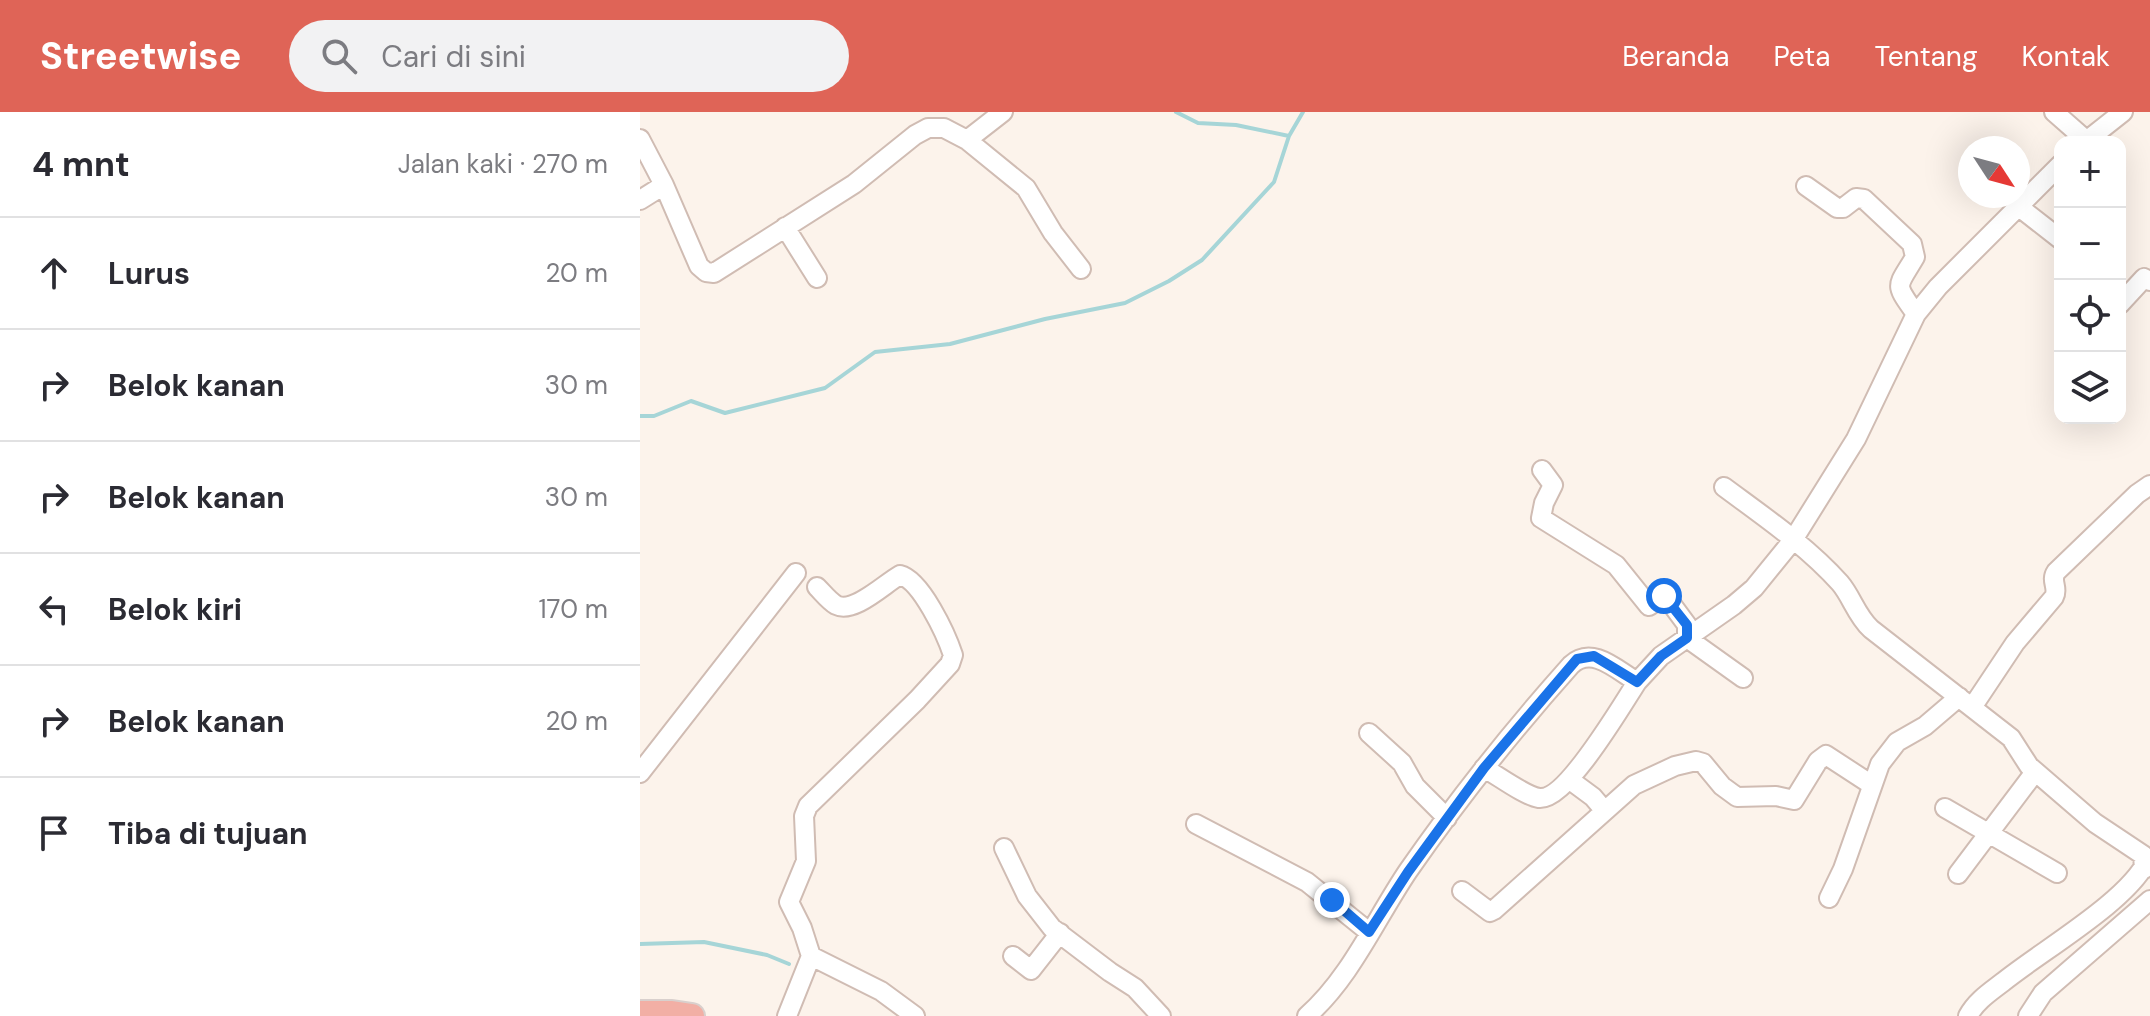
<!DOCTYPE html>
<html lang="id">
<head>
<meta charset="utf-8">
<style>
	:root { --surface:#fff; --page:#f2f2f3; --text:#2b2b33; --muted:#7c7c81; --line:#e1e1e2; --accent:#df6457 }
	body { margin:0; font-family:"DM Sans",sans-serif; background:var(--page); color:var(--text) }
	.controls { position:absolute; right:24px; top:24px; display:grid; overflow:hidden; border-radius:16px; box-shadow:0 8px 32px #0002 }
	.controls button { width:72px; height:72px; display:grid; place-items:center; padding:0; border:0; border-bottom:2px solid var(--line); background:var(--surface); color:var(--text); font:40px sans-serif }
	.compass { position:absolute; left:1318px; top:24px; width:72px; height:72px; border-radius:50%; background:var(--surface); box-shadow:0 8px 32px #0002; rotate:126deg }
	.stop { position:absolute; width:24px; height:24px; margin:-18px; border:6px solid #1a73e8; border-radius:50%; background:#fff }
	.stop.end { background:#1a73e8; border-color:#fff; box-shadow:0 2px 8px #0008 }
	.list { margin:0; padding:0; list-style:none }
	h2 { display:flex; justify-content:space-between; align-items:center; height:104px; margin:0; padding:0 32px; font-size:34px }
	h2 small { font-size:26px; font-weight:400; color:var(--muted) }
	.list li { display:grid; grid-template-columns:52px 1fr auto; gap:24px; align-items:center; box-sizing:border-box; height:112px; padding:0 32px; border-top:2px solid var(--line) }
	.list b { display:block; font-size:30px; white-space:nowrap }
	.list em { font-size:26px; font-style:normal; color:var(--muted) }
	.icon { flex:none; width:44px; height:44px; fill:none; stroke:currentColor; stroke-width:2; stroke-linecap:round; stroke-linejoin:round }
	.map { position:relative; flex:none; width:1510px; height:904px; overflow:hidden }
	header { display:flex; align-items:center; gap:48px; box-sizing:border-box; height:112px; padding:0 40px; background:var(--accent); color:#fff }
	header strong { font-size:38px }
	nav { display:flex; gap:44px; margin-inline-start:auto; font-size:28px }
	.search { width:560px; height:72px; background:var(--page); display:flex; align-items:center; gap:20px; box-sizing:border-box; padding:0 28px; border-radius:44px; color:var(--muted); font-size:30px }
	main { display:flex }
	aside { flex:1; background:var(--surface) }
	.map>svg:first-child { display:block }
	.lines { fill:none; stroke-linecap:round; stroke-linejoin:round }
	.stream { stroke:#a6d5d7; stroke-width:4 }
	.minor-casing { stroke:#d0bcb3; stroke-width:22 }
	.highway-casing { stroke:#d9d0cd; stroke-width:28 }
	.minor { stroke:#fff; stroke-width:18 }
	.highway { stroke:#f2afa5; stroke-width:24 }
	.route { stroke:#1a73e8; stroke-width:10 }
</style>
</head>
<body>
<header>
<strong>Streetwise</strong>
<div class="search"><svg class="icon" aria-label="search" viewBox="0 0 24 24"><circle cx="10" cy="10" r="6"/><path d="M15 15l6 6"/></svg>Cari di sini</div>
<nav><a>Beranda</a><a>Peta</a><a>Tentang</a><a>Kontak</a></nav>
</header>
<main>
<aside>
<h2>4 mnt<small>Jalan kaki · 270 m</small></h2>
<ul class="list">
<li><svg class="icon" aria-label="ahead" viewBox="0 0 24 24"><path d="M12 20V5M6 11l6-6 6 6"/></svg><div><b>Lurus</b></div><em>20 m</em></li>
<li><svg class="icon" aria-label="right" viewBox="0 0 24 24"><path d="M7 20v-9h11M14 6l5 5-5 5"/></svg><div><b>Belok kanan</b></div><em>30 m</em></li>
<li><svg class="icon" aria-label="right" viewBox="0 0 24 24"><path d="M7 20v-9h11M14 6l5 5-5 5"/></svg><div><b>Belok kanan</b></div><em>30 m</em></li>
<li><svg class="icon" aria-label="left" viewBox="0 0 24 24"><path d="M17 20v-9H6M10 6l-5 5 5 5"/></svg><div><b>Belok kiri</b></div><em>170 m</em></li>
<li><svg class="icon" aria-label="right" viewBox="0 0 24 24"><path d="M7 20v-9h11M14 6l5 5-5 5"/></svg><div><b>Belok kanan</b></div><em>20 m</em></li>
<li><svg class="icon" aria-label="arrive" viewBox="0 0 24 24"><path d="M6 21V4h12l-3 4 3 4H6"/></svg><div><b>Tiba di tujuan</b></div></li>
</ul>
</aside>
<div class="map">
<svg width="1510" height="904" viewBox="0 0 1510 904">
	<rect width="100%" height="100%" fill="#fcf3eb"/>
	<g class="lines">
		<path class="stream" d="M 536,0 L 558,11 L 596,13 L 649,24
			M 0,304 L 14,304 L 51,289 L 85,301 L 185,276 L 235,240 L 310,232 L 405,207 L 485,191 L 529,169 L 562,148 L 634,70 L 649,24 L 663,0
			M 0,832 L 64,830 L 127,843 L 149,852"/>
		<defs>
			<path id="minor" d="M 1414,0 L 1447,29
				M 0,27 L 24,73
				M 327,28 L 386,76 L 413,121 L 441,157
				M 1445,30 L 1483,0
				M 1166,74 L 1197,96 L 1203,96 L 1216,86 L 1224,87 L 1272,132 L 1275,145 C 1257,176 1253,170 1276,202
				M 0,88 L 24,73 L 59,154 L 66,160 L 74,161 L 214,72 L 275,23 L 288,16 L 304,16 L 327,28 L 363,0
				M 1379,95 L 1420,127
				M 145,115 L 177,166
				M 1480,192 L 1504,166 L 1510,169
				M 902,358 L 913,373 L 904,391 L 901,406 L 976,453 L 1009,494 L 1023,484 L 1027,486 L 1047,513 L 1047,526 L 1103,566
				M 1084,375 C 1123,404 1167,434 1200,471 C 1212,485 1216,503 1231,517 L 1371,626 L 1389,654 L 1455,711 L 1503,743 L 1504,757
				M 1333,594 L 1375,531 L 1414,485 C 1419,476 1410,469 1416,460 L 1497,382 L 1510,373
				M 729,621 L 762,651 L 775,674 L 807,706
				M 844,656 C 857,663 885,684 899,686 C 926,689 982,593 997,570
				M 0,661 L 156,461
				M 930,668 L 953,685 L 964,698
				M 1305,696 L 1417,761
				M 556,712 L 667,770 L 729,820
				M 364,736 L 387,784 L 412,816 L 470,860 L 495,876 L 521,904
				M 1318,762 L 1395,660
				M 822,779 L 850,800 L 854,798 L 994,673 L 1035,654 L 1056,649 L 1063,651 L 1082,674 L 1097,685 L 1136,684 L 1154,688 L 1178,649 L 1186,643 L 1232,673
				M 1189,786 L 1203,757 L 1240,652 L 1257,630 L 1285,614 L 1319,585
				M 171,844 L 241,879 L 275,904
				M 373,844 L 391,858 L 420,821
				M 147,904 L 171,844 L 162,816 L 149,790 L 166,749 L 164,704 L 168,694 L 277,588 L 310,552 L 313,543 C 306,522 281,468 260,463 C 244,472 214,502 196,493 C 189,489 183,481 177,475
				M 667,904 C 711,865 735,808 768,759 C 818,687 873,618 931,553 C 952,533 977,558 997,570 L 1021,544 L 1094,493 L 1114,476 L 1153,428 L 1216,327 L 1276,202 L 1298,175 L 1420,53
				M 1328,904 C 1336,889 1350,880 1363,870 C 1401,839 1489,789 1508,747
				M 1388,904 L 1403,881 L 1510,788"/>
			<path id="highway" d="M 0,901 L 32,901 L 52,904"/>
		</defs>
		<use href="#minor" class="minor-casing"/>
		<use href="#highway" class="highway-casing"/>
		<use href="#minor" class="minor"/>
		<use href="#highway" class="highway"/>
	</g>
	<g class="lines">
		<path class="route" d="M 692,788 L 729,820 L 768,760 L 844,656 L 937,547 L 954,544 L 997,570 L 1021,544 L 1047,526 L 1047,513 L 1024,484"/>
	</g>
</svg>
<div class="controls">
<button>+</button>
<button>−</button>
<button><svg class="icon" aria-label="locate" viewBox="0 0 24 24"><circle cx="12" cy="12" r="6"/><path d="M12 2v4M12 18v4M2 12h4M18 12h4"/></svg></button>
<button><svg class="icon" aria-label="layers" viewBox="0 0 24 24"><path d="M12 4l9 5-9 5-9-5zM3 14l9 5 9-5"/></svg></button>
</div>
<svg class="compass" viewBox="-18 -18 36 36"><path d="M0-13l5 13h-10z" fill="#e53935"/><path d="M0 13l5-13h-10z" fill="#7c7c81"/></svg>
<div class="stop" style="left:1024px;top:484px"></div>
<div class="stop end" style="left:692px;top:788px"></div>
</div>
</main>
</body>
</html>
